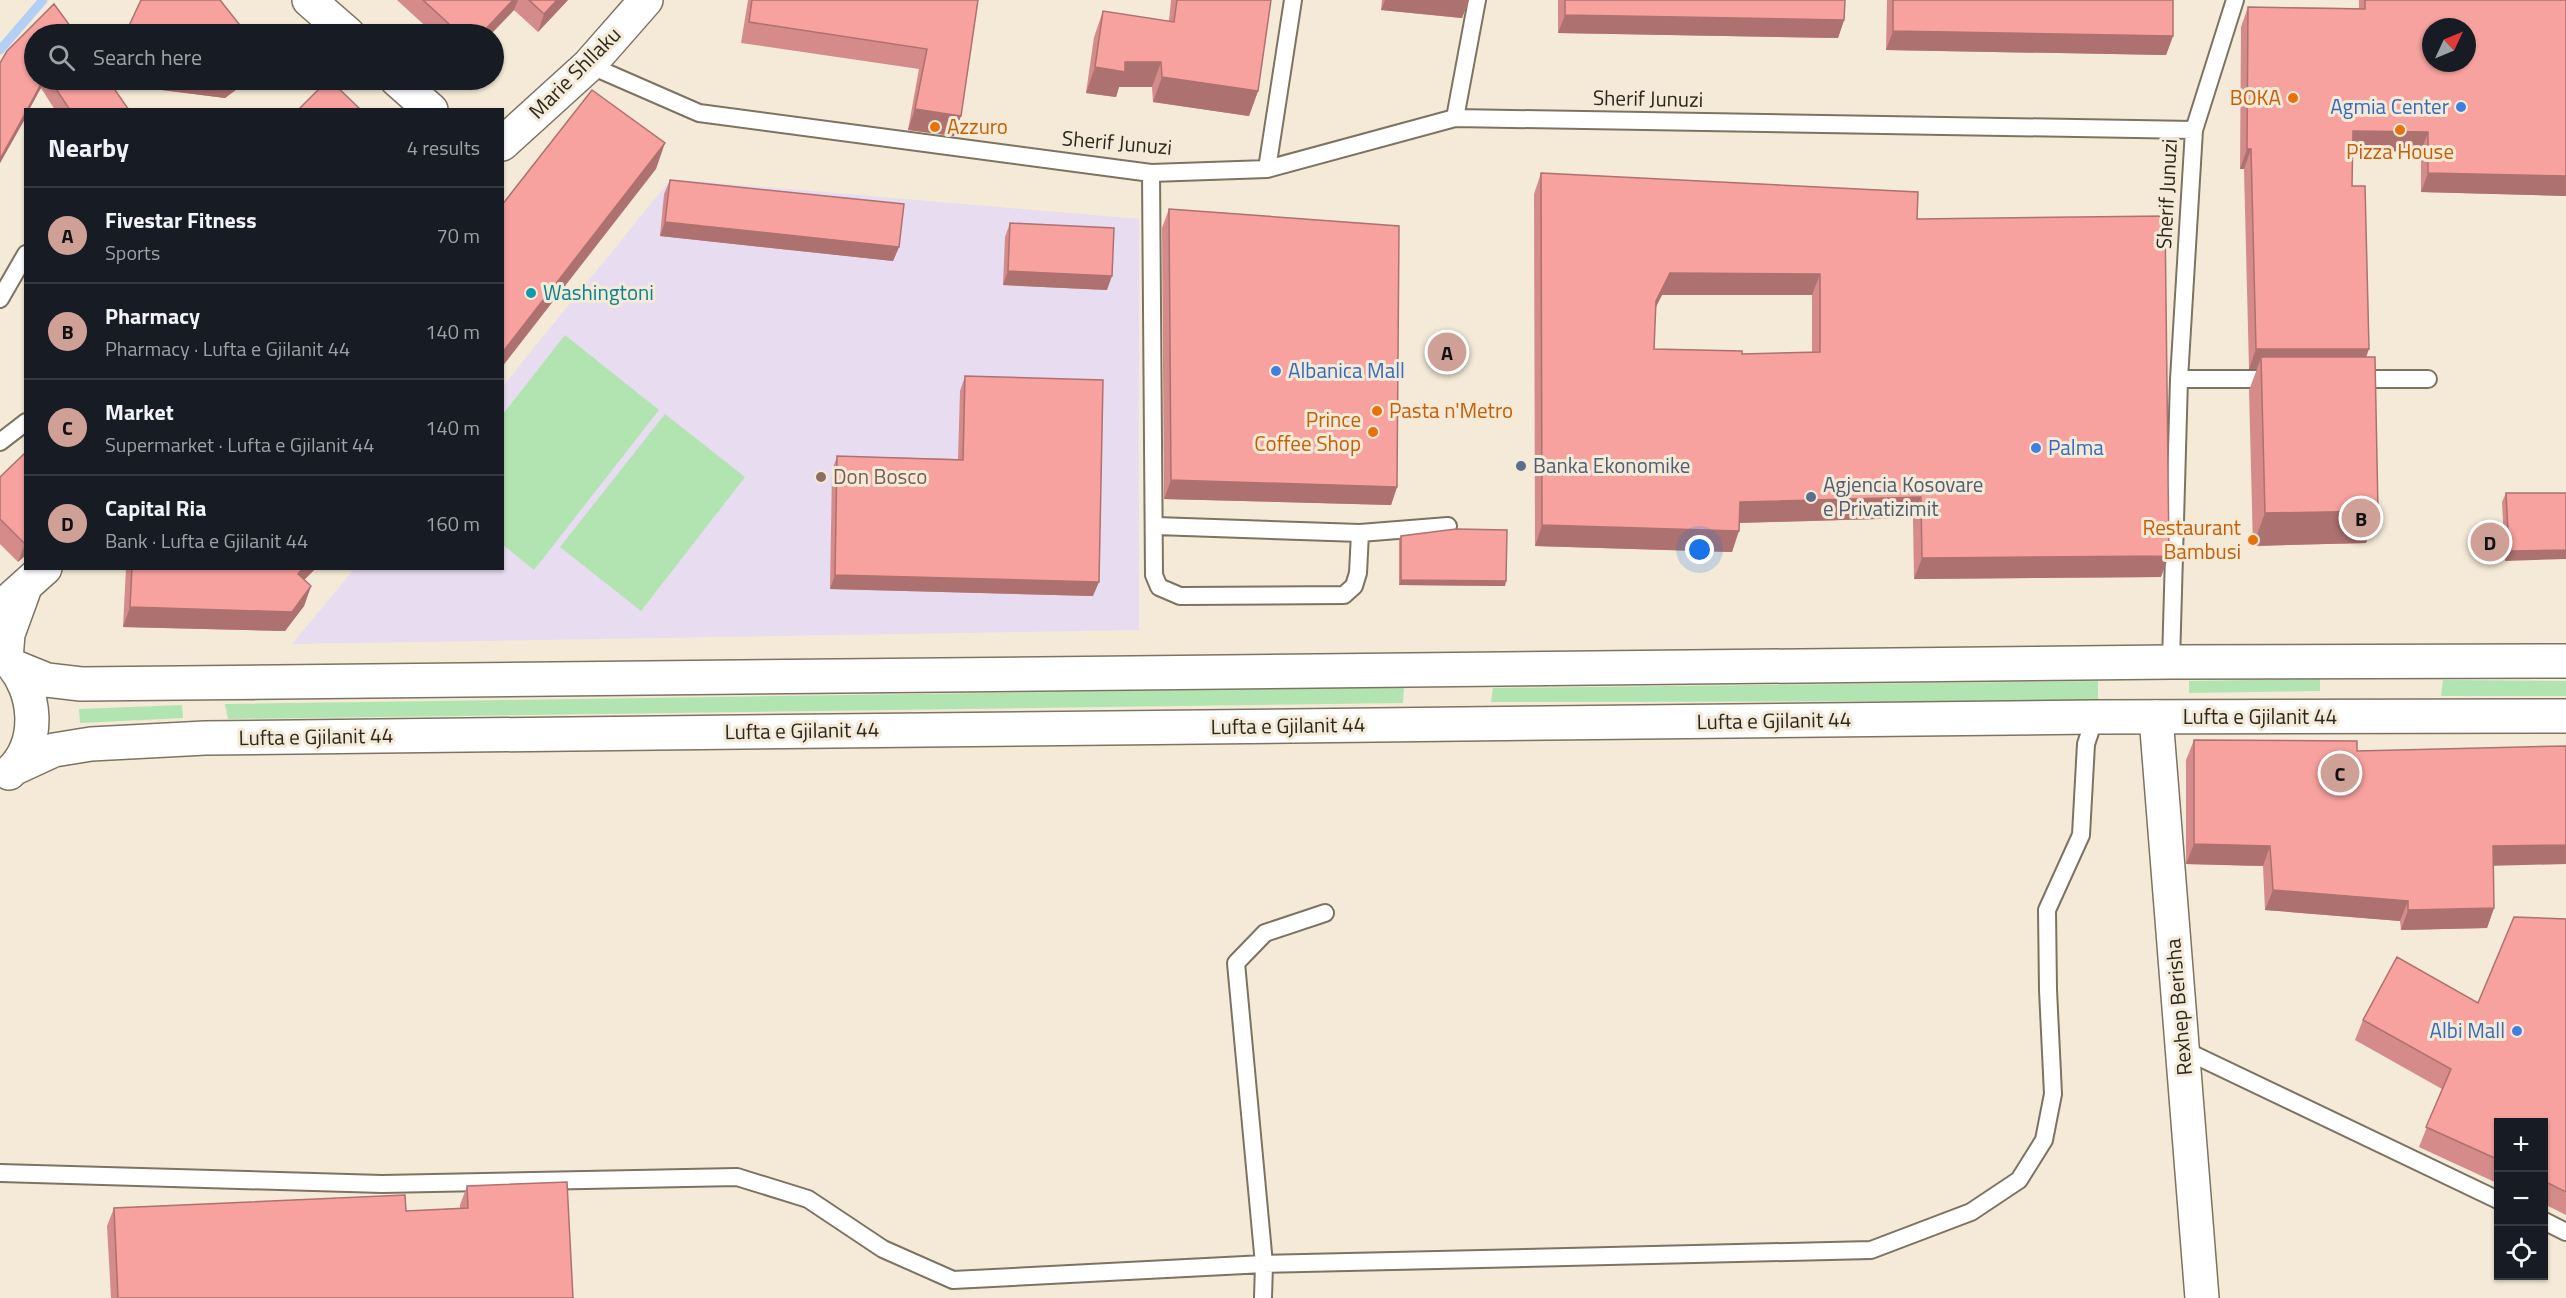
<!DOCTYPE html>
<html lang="en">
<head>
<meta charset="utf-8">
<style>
	:root { --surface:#171b24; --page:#20242c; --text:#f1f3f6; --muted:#9ea1a6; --line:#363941; --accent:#cfa196 }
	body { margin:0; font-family:"Titillium Web",sans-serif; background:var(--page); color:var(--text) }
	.controls { position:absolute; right:18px; bottom:18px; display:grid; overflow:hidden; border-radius:0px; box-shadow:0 2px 4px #0004 }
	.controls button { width:54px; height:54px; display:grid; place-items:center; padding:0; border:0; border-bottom:2px solid var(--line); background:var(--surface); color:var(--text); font:30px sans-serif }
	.compass { position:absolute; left:2422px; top:18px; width:54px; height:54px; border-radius:50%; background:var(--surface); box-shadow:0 2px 4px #0004; rotate:46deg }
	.you { position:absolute; left:1700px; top:550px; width:21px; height:21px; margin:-15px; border:4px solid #fff; border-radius:50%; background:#1a73e8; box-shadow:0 0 0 9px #1a73e833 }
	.badge { display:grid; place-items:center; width:39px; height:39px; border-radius:50%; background:var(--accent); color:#111; font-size:20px; font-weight:700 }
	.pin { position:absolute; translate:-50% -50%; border:3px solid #fff; box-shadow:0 2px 6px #0006 }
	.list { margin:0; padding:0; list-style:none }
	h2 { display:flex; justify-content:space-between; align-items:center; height:78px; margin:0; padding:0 24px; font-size:26px }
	h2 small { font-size:20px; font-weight:400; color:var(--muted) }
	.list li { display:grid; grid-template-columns:39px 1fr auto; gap:18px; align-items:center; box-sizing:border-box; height:96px; padding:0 24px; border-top:2px solid var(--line) }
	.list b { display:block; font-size:22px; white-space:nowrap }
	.list p { margin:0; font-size:20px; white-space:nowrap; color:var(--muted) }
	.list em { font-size:20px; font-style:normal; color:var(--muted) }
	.icon { flex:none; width:33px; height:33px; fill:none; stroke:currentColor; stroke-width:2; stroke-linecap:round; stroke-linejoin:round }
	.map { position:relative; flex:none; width:2566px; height:1298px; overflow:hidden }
	.search { position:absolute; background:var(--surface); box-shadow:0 2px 4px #0004; left:24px; top:24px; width:480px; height:66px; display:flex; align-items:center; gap:15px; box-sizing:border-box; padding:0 21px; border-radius:33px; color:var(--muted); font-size:22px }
	.panel { position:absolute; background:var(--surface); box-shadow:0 2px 4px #0004; left:24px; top:108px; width:480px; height:462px; border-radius:0px }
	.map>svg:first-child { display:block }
	.education { fill:#e8dcf0 }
	.green { fill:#b2e4b1 }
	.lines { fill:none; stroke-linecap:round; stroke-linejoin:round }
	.stream { stroke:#b4cff5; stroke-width:9 }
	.lane-casing { stroke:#7c7362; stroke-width:20 }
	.street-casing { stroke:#7c7362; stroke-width:36 }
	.secondary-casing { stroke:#7c7362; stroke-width:36 }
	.primary-casing { stroke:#7c7362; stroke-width:36 }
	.lane { stroke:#fff; stroke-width:16 }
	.street { stroke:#fff; stroke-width:33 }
	.secondary { stroke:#fff; stroke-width:33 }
	.primary { stroke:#fff; stroke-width:33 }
	.wall { fill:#d48b89; fill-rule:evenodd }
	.shaded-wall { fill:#ad716f }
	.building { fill:#f7a29f; stroke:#ad716f; stroke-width:1.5; fill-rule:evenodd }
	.food-dot { fill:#e8710a; stroke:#f4ead7; stroke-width:2 }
	.shop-dot { fill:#3f7fe0; stroke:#f4ead7; stroke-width:2 }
	.culture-dot { fill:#0f9aa8; stroke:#f4ead7; stroke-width:2 }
	.service-dot { fill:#5c6f8a; stroke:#f4ead7; stroke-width:2 }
	.education-dot { fill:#8d6e63; stroke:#f4ead7; stroke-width:2 }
	.labels { text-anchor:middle; stroke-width:6; stroke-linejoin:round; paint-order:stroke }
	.street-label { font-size:21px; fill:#2c2821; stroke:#f4ead7 }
	.food-label { font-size:21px; fill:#c56008; stroke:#f4ead7; text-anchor:end }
	.shop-label { font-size:21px; fill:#366cbe; stroke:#f4ead7; text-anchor:end }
	.culture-label { font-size:21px; fill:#0d838f; stroke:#f4ead7; text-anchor:start }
	.service-label { font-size:21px; fill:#4e5e75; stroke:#f4ead7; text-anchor:start }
	.education-label { font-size:21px; fill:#785e54; stroke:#f4ead7; text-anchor:start }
</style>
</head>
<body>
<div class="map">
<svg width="2566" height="1298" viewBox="0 0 2566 1298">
	<rect width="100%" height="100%" fill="#f4ead7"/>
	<path class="education" d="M 671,179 L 1139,219 L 1139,630 L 292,644 L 354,569 L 502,568 L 503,386 Z"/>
	<path class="green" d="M 565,335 L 659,410 L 534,570 L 503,545 L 503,414 Z
		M 665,414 L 745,477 L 641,611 L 560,547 Z
		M 2320,679 L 2320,691 L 2189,693 L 2189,681 Z
		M 2443,680 L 2566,681 L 2566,696 L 2441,696 Z
		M 2098,681 L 2098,701 L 1491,702 L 1493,688 Z
		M 1404,687 L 1403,703 L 228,719 L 225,704 Z
		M 182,705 L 183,718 L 80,723 L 79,709 Z"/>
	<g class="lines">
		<path class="stream" d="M 0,50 L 43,0"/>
		<defs>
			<path id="lane" d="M 589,65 L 699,113 L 1151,173 L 1267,169 L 1455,118 L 2194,130
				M 1455,118 L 1477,0
				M 1267,169 L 1293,0
				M 1151,173 L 1154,575 L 1159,587 L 1180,596 L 1344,595 L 1354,586 L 1358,573 L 1360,533
				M 0,299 L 26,254
				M 2179,379 L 2274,379
				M 2353,379 L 2428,379
				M 0,442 L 26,422
				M 1156,526 L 1360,533 L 1448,526
				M 2171,662 L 2179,379 L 2194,130 L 2235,0
				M 2182,1049 L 2498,1200
				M 0,1173 L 382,1184 L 737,1177 L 808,1199 L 883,1249 L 953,1280 L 1264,1264 L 1871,1250 L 1971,1212 L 2019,1180 L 2044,1140 L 2053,1094 L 2048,990 L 2047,910 L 2081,835 L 2086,744 L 2095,717
				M 2544,1221 L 2566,1232
				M 1263,1298 L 1264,1264 L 1236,963 L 1265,933 L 1325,913"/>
			<path id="street" d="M 309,0 L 348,34
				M 397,80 L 431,110
				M 2156,717 L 2202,1298"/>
			<path id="secondary" d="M 502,144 L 589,65 L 646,0
				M 6,603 L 45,568
				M 6,659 L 8,634 L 24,590"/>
			<path id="primary" d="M 9,661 C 37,690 42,744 9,773
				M 15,667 L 47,680 L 81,684 L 2171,662 L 2566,661
				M 15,768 L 54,750 L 91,744 L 205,738 L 2095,717 L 2566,716"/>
		</defs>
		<use href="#lane" class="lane-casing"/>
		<use href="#street" class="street-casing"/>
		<use href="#secondary" class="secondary-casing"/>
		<use href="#primary" class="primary-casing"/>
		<use href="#lane" class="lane"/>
		<use href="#street" class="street"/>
		<use href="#secondary" class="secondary"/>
		<use href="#primary" class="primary"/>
	</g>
	<path class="wall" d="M 397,0 L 568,0 L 538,32 L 514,10 L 491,34 L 434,34 Z
		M 748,0 L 978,0 L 954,136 L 908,130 L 919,69 L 741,43 Z
		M 1171,0 L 1271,0 L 1258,91 L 1249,116 L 1153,102 L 1152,87 L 1119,87 L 1116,97 L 1086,93 L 1094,37 L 1103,11 L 1169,21 Z
		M 1382,0 L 1469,0 L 1462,18 L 1381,10 Z
		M 1558,0 L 1845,0 L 1844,20 L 1838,38 L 1558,33 Z
		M 1887,0 L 2173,0 L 2173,36 L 2166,55 L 1886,50 Z
		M 2359,0 L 2566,0 L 2566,196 L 2421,192 L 2421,152 L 2353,150 L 2352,186 L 2366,357 L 2366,543 L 2253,546 L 2249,390 L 2257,369 L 2249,369 L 2244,169 L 2240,169 L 2241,27 L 2248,7 L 2359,8 Z
		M 0,63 L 34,80 L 108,80 L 129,110 L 55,110 L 41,88 L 26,110 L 26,117 L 0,163 Z
		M 134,80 L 249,80 L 225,98 L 154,89 Z
		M 1541,173 L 1917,219 L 2161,577 L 1914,579 L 1913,518 L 1740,523 L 1732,552 L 1535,546 L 1534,194 ZM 1662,295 L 1812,295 L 1812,352 L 1742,354 L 1654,349 L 1655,308 Z
		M 670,180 L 899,247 L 893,261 L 660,236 L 664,194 Z
		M 1169,209 L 1397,487 L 1391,505 L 1164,499 L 1162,228 Z
		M 1010,223 L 1107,290 L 1003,285 L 1005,237 Z
		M 965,376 L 1093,596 L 830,589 L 832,471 L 837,456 L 958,459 L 960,391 Z
		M 26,452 L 26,555 L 18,562 L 0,544 L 0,477 Z
		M 2506,493 L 2566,493 L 2505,561 L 2502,502 Z
		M 1401,536 L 1505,586 L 1399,585 L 1399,540 Z
		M 126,568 L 316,568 L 304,580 L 311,586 L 304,606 L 285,631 L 123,627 Z
		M 2194,740 L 2357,751 L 2493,866 L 2494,908 L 2487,928 L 2401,930 L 2400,921 L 2265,910 L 2263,866 L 2186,864 L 2186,760 Z
		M 2566,919 L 2566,1215 L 2544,1204 L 2544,1122 L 2499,1122 L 2499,1184 L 2419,1147 L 2442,1089 L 2355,1040 L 2363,1020 L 2478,1003 Z
		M 467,1186 L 573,1298 L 111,1298 L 107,1226 L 114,1208 L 406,1211 L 460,1208 L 460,1205 Z"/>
	<path class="shaded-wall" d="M 513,0 L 518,0 L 514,10 L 491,34 L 481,34 Z
		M 557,0 L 568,0 L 538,32 L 544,14 Z
		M 1385,0 L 1469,0 L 1462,18 L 1381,10 Z
		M 1565,15 L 1844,20 L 1838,38 L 1558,33 Z
		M 1893,31 L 2173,36 L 2166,55 L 1886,50 Z
		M 1125,62 L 1161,62 L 1152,87 L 1119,87 L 1116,97 L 1086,93 L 1095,67 Z
		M 1162,77 L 1258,91 L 1249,116 L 1153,102 Z
		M 43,80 L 44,80 L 41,88 L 29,110 L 27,110 Z
		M 157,80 L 249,80 L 225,98 L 154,89 Z
		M 915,109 L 961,116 L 954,136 L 908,130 Z
		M 26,112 L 26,117 L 0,163 L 0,159 Z
		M 2353,131 L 2428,132 L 2421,152 L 2346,150 Z
		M 665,143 L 656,169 L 502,367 L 502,353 Z
		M 2247,149 L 2251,149 L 2244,169 L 2240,169 Z
		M 2428,173 L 2566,176 L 2566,196 L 2421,192 Z
		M 665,222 L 899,247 L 893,261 L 660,236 Z
		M 1008,271 L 1112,276 L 1107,290 L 1003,285 Z
		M 1670,273 L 1820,274 L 1812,295 L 1662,295 L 1648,323 L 1656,301 Z
		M 2256,349 L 2369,349 L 2362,369 L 2261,357 L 2257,369 L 2249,369 Z
		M 1171,480 L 1397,487 L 1391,505 L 1164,499 Z
		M 1921,497 L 1913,518 L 1732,523 L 1740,502 Z
		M 2378,511 L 2366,543 L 2253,546 L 2265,513 Z
		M 1542,525 L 1739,531 L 1732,552 L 1535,546 Z
		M 26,543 L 26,555 L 18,562 L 25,544 Z
		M 2566,550 L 2566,559 L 2505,561 L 2509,551 Z
		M 2169,556 L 2161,577 L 1914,579 L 1922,558 Z
		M 303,568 L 316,568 L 291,593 L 298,574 Z
		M 835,575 L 1099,582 L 1093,596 L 830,589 Z
		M 1401,580 L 1506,581 L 1505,586 L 1399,585 Z
		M 311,586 L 304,606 L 285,631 L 123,627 L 130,607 Z
		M 2194,844 L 2270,846 L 2263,866 L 2186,864 Z
		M 2566,845 L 2566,864 L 2485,866 L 2493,846 Z
		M 2273,890 L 2408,901 L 2400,921 L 2265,910 Z
		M 2494,908 L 2487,928 L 2401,930 L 2408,910 Z"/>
	<path class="building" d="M 141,0 L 220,0 L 247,34 L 128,34 L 128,28 Z
		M 423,0 L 513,0 L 481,34 L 460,34 Z
		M 529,0 L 557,0 L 544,14 Z
		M 752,0 L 978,0 L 961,116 L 915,109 L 927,49 L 749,22 Z
		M 1177,0 L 1271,0 L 1258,91 L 1162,77 L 1161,62 L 1125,62 L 1125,72 L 1095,67 L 1103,11 L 1174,22 Z
		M 1565,0 L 1845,0 L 1844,20 L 1565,15 Z
		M 1893,0 L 2173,0 L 2173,36 L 1893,31 Z
		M 2365,0 L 2566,0 L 2566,176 L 2428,173 L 2428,132 L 2353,131 L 2352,186 L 2365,186 L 2369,349 L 2256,349 L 2251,149 L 2247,149 L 2248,7 L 2365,9 ZM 2431,27 L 2467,27 L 2467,63 L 2431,63 Z
		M 54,4 L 76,34 L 34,34 L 34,80 L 43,80 L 27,110 L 26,110 L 26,112 L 0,159 L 0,63 L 7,51 Z
		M 50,80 L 108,80 L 129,110 L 70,110 Z
		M 193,80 L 236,80 L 230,84 Z
		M 328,80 L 330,80 L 361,110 L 298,110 Z
		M 592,90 L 665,143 L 502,353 L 502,205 Z
		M 1541,173 L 1918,192 L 1917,219 L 2165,216 L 2169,556 L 1922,558 L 1921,497 L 1740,502 L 1739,531 L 1542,525 ZM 1670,273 L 1820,274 L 1820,352 L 1742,354 L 1742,351 L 1654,349 L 1656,301 Z
		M 670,180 L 904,204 L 899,247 L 665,222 Z
		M 1169,209 L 1399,226 L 1397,487 L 1171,480 Z
		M 1010,223 L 1114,228 L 1112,276 L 1008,271 Z
		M 2261,357 L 2375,357 L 2378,511 L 2265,513 Z
		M 965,376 L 1103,380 L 1099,582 L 835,575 L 837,456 L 963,460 Z
		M 26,452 L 26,543 L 25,544 L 0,519 L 0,477 Z
		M 2506,493 L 2566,493 L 2566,550 L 2509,551 Z
		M 1456,529 L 1507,530 L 1506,581 L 1401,580 L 1401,536 Z
		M 132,568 L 303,568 L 298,574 L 311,586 L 292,612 L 130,607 Z
		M 2194,740 L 2357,741 L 2357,751 L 2566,746 L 2566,845 L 2493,846 L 2494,908 L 2408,910 L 2408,901 L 2273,890 L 2270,846 L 2194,844 Z
		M 2514,917 L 2566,919 L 2566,1192 L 2544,1181 L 2544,1122 L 2499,1122 L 2499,1160 L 2426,1127 L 2451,1069 L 2363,1020 L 2397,957 L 2478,1003 Z
		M 567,1182 L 573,1298 L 118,1298 L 114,1208 L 405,1195 L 406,1211 L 468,1208 L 467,1186 Z"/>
	<g class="food-dot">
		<circle cx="2293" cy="98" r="6"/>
		<circle cx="935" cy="127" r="6"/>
		<circle cx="2400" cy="130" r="6"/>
		<circle cx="1377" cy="411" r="6"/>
		<circle cx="1373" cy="432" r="6"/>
		<circle cx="2253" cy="540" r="6"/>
	</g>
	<g class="shop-dot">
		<circle cx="2461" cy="107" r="6"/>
		<circle cx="1276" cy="371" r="6"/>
		<circle cx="2036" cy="448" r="6"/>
		<circle cx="2517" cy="1031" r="6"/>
	</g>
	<circle class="culture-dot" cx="531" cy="293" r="6"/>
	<g class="service-dot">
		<circle cx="1521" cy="466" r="6"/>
		<circle cx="1811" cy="497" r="6"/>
	</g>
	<circle class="education-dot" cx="821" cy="477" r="6"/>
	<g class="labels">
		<g class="street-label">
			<text transform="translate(575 73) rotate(-45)" y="7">Marie Shllaku</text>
			<text transform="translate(1648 99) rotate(1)" y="7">Sherif Junuzi</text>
			<text transform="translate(1117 143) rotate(5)" y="7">Sherif Junuzi</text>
			<text transform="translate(2167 194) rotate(-87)" y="7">Sherif Junuzi</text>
			<text x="2260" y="724">Lufta e Gjilanit 44</text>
			<text transform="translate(1774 721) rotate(-1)" y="7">Lufta e Gjilanit 44</text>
			<text transform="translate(1288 726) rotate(-1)" y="7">Lufta e Gjilanit 44</text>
			<text transform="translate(802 731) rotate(-1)" y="7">Lufta e Gjilanit 44</text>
			<text transform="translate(316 737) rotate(-1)" y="7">Lufta e Gjilanit 44</text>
			<text transform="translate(2179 1007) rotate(-95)" y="7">Rexhep Berisha</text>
		</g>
		<g class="food-label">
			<text x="2281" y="105">BOKA</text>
			<text x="947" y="134" text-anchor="start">Azzuro</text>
			<text x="2400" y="159" text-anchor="middle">Pizza House</text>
			<text x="1389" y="418" text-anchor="start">Pasta n'Metro</text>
			<text x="1361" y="427">Prince<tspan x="1361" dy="24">Coffee Shop</tspan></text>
			<text x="2241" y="535">Restaurant<tspan x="2241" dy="24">Bambusi</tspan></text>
		</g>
		<g class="shop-label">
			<text x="2449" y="114">Agmia Center</text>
			<text x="1288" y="378" text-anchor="start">Albanica Mall</text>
			<text x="2048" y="455" text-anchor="start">Palma</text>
			<text x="2505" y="1038">Albi Mall</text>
		</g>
		<g class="culture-label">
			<text x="543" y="300">Washingtoni</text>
		</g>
		<g class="service-label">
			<text x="1533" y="473">Banka Ekonomike</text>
			<text x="1823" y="492">Agjencia Kosovare<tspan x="1823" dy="24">e Privatizimit</tspan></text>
		</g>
		<g class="education-label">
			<text x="833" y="484">Don Bosco</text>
		</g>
	</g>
</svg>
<div class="controls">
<button>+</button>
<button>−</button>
<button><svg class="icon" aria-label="locate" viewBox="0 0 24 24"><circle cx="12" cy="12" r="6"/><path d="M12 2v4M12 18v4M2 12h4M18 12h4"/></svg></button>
</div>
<svg class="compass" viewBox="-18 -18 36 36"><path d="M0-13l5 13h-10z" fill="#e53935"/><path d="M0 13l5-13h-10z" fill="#9ea1a6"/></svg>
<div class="you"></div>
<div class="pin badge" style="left:1447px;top:352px">A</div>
<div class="pin badge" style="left:2361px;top:518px">B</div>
<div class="pin badge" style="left:2340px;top:773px">C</div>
<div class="pin badge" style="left:2490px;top:542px">D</div>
<div class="search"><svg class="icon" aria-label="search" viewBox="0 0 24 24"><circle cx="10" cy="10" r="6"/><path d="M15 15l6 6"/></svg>Search here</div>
<section class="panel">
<h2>Nearby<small>4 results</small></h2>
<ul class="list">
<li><span class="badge">A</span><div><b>Fivestar Fitness</b><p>Sports</p></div><em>70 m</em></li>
<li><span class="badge">B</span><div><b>Pharmacy</b><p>Pharmacy · Lufta e Gjilanit 44</p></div><em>140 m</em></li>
<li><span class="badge">C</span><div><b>Market</b><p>Supermarket · Lufta e Gjilanit 44</p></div><em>140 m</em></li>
<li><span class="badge">D</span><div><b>Capital Ria</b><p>Bank · Lufta e Gjilanit 44</p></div><em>160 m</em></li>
</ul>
</section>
</div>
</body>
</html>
